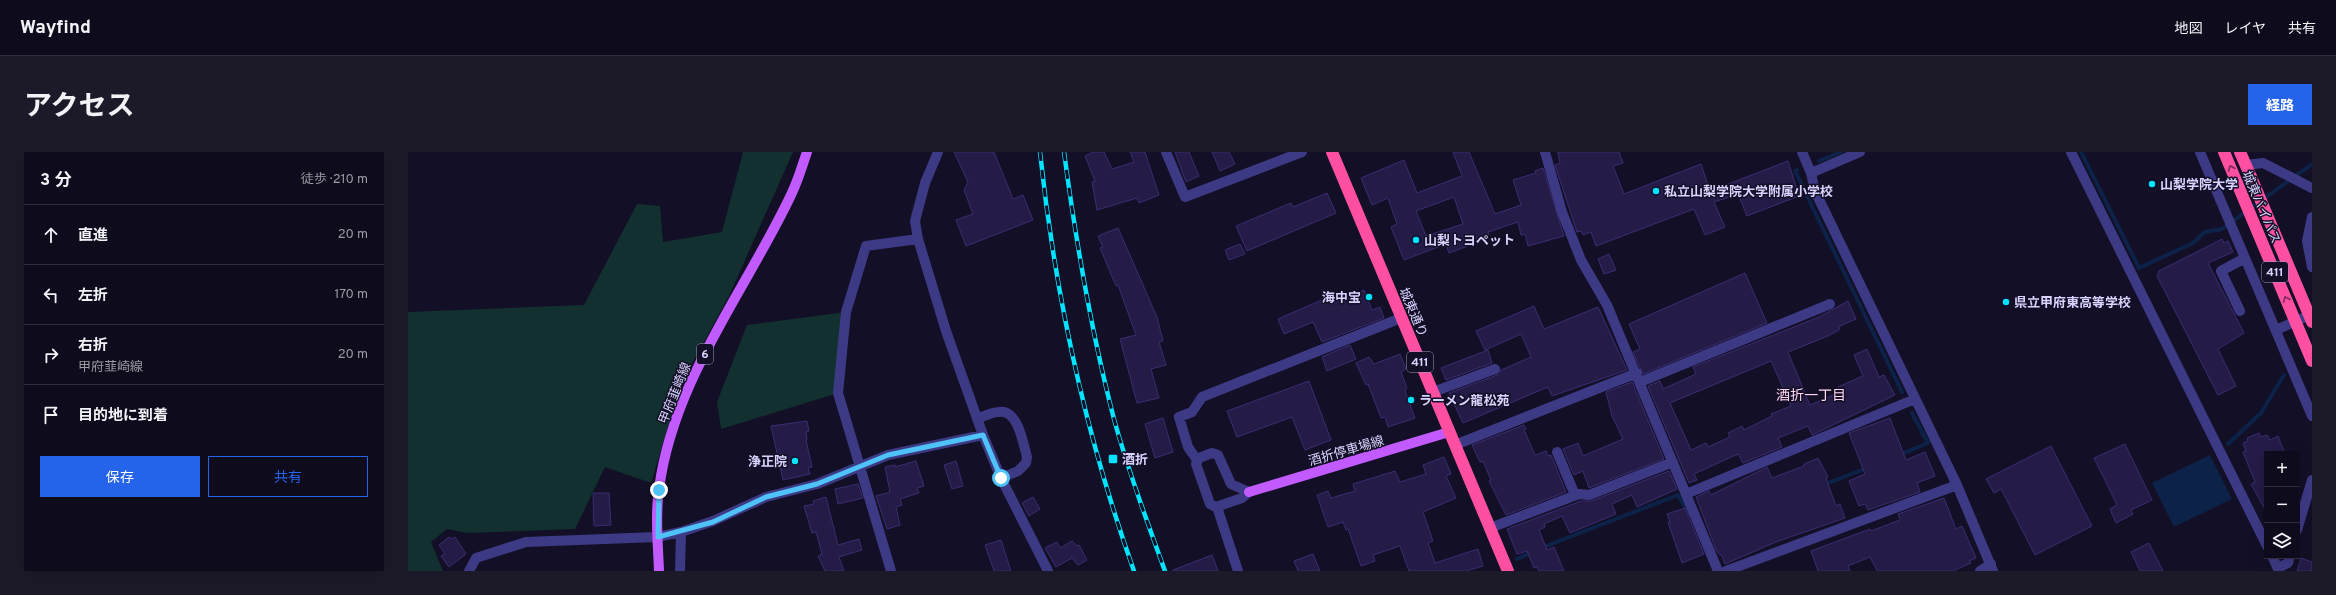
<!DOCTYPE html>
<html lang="ja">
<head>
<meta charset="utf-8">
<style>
	:root { --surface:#0e0b1c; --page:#1c1929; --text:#f1f3f6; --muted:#9b9ba3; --line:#2e2b3b; --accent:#2563eb }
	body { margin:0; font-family:Overpass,"Noto Sans JP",sans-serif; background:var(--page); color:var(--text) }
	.controls { position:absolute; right:12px; bottom:12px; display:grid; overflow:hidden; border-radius:0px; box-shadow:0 4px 16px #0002 }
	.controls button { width:36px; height:36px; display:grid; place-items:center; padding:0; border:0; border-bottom:1px solid var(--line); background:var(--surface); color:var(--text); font:20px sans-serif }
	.stop { position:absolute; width:12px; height:12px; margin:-9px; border:3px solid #4fc3f7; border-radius:50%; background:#fff }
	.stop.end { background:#4fc3f7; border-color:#fff; box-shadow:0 1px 4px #0008 }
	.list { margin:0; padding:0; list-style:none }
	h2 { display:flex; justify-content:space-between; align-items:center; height:52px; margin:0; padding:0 16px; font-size:17px }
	h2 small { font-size:13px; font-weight:400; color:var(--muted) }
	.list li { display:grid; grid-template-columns:26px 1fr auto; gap:12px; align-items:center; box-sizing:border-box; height:60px; padding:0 16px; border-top:1px solid var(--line) }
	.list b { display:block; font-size:15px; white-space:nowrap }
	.list p { margin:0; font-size:13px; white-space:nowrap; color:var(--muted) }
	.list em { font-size:13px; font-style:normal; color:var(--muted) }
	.actions { display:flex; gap:8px; padding:12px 16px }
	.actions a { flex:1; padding:9px 0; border:1px solid var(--accent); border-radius:0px; text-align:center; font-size:14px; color:var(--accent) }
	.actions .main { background:var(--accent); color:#fff }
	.icon { flex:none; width:22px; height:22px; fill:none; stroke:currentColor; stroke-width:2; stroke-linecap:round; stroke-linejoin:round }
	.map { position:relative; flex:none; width:1904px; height:419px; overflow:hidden; border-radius:0px }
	header { display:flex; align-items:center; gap:24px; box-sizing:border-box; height:56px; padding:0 20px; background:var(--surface); border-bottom:1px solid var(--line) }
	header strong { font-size:19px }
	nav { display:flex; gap:22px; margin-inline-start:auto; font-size:14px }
	.intro { display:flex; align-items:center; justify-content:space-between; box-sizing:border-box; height:96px; padding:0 24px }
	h1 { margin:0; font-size:28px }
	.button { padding:10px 18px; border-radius:0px; background:var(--accent); color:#fff; font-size:14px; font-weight:700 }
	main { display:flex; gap:24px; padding:0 24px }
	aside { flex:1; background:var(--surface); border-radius:0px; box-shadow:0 4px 16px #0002 }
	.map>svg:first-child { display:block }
	.green { fill:#12302f }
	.water { fill:#0c2248 }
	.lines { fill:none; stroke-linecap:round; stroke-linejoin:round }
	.stream { stroke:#0c2248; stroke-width:4 }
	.building { fill:#241b47; stroke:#3b2d73; fill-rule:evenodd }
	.minor { stroke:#3d3a85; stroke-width:10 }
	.major { stroke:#c25bff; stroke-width:10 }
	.highway { stroke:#ff4fa3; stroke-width:12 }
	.rail-casing { stroke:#00e5ff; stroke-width:4.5 }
	.rail { stroke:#130f26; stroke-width:3; stroke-dasharray:9; stroke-linecap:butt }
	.highway-bridge { stroke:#ff4fa3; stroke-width:12 }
	.oneway { stroke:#7d2c5e }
	.route { stroke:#4fc3f7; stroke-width:5 }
	.poi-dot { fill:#00e5ff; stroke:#130f26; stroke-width:1.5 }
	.labels { text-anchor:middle; stroke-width:3; stroke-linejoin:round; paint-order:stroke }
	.shield { fill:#130f26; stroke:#9e99be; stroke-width:1 }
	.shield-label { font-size:12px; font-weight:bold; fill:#d9d4ff }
	.poi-label { font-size:13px; font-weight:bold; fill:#d9d4ff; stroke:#130f26; text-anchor:start }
	.street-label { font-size:13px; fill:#d9d4ff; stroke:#130f26 }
	.neighbourhood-label { font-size:14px; fill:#ffd6f0; stroke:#130f26 }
</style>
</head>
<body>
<header>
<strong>Wayfind</strong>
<nav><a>地図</a><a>レイヤ</a><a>共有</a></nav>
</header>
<div class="intro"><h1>アクセス</h1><a class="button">経路</a></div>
<main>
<aside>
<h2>3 分<small>徒歩 · 210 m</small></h2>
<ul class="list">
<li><svg class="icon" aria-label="ahead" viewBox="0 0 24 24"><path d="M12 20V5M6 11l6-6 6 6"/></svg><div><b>直進</b></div><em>20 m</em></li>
<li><svg class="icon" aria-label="left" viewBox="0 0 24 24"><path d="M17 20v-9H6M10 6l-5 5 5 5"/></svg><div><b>左折</b></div><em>170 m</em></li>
<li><svg class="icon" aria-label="right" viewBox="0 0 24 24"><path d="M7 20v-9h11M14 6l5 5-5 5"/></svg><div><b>右折</b><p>甲府韮崎線</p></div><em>20 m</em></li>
<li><svg class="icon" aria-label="arrive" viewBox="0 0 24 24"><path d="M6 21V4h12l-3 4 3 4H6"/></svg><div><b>目的地に到着</b></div></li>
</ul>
<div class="actions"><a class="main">保存</a><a>共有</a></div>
</aside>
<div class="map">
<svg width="1904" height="419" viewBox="0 0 1904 419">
	<rect width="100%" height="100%" fill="#130f26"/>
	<path class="green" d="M 335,0 L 385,0 L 321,144 L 280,219 L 264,261 L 243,331 L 197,315 L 167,377 L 59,381 L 39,377 L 23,390 L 35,419 L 0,419 L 0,160 L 176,153 L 229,52 L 252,54 L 255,90 L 314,80 Z
		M 438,160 L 430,241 L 313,277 L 309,250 L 339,173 Z"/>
	<path class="water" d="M 1802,303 L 1824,347 L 1766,375 L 1744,331 Z"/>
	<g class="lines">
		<path class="stream" d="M 1673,0 L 1731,116 L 1785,91 L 1797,80 L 1814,77 L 1904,12
			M 1411,9 L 1433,0
			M 1389,18 L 1387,19 L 1494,240
			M 1820,292 L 1853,261 L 1876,223
			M 1491,303 L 1520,291 L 1504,261
			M 1415,333 L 1459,316
			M 1133,396 L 1270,343 L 1281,362
			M 1109,407 L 1125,400"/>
	</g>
	<path class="building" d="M 546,0 L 586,0 L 605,47 L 615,43 L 625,68 L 558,94 L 548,68 L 565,62 L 556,38 L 560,30 Z
		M 685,0 L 696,0 L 704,17 L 726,10 L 722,0 L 737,0 L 751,43 L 731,51 L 729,46 L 689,58 L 684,30 L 687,29 L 677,4 Z
		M 767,0 L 781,0 L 791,24 L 778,30 Z
		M 804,0 L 821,0 L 827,12 L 812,19 Z
		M 1045,0 L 1061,0 L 1087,62 L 1113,53 L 1105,28 L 1128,21 L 1127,19 L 1135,16 L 1156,84 L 1120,94 L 1117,82 L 1113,83 L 1110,70 L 1080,80 L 1081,82 L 1058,90 L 1060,94 L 1041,101 L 1038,92 L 996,108 L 983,75 L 989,72 L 980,46 L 964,53 L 953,26 L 996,8 L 1009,41 L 1054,24 ZM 1046,45 L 1055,72 L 1018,84 L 1008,59 Z
		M 1150,0 L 1211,0 L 1215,11 L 1205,14 L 1216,42 L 1293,12 L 1302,39 L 1380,9 L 1391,44 L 1339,64 L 1330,42 L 1306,50 L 1317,75 L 1297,83 L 1286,57 L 1188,94 L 1183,80 L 1175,83 L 1173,79 L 1169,80 L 1147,13 L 1152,11 Z
		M 919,41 L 928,61 L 839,99 L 828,74 L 883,51 L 885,55 Z
		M 710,76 L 749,165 L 755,189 L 751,190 L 758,213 L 743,217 L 751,246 L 729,251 L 712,187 L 728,183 L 710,133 L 708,134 L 692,96 L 695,95 L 690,84 Z
		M 1814,87 L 1816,91 L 1820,89 L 1825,100 L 1800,111 L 1836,181 L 1810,197 L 1828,234 L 1810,243 L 1749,124 L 1751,119 Z
		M 832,92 L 837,102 L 821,108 L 817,98 Z
		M 1201,102 L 1208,118 L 1196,122 L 1190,107 Z
		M 1337,121 L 1359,171 L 1235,222 L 1225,200 L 1232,197 L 1221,172 Z
		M 956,138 L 964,158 L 972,155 L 976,166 L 914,190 L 905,170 L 876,182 L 870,167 L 923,144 L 926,151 Z
		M 1440,149 L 1448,167 L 1432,174 L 1431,178 L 1420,184 L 1380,200 L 1402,253 L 1432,240 L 1430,235 L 1455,224 L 1446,203 L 1459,197 L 1471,225 L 1476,223 L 1487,243 L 1404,283 L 1400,274 L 1370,286 L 1374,295 L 1335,311 L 1330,302 L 1286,322 L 1289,328 L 1281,331 L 1240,234 L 1252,229 L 1255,237 L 1288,222 L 1285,215 L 1411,165 ZM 1363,209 L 1383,254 L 1363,262 L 1364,264 L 1336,278 L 1334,274 L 1320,281 L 1322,285 L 1300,295 L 1298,291 L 1283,298 L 1262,251 Z
		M 1126,154 L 1136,177 L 1190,155 L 1219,218 L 1144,244 L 1140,235 L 1055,271 L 1041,241 L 1089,223 L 1093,218 L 1123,205 L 1113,182 L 1077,198 L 1068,179 Z
		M 942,193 L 948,207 L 919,219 L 914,205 Z
		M 1080,198 L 1084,211 L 1038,228 L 1033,216 Z
		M 992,202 L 998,217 L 993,220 L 999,236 L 997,239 L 1007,266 L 980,275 L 977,265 L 973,266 L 960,232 L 958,233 L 948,211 L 961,205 L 966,212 Z
		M 901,229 L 923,288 L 897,298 L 884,265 L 829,285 L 819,259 Z
		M 1224,230 L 1256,307 L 1181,336 L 1175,319 L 1166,323 L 1155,297 L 1170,291 L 1175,304 L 1215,287 L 1204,264 L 1198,240 Z
		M 755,266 L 765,300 L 747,306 L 737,272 Z
		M 1482,266 L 1498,308 L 1517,300 L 1527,324 L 1509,331 L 1512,340 L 1460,358 L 1457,352 L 1451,354 L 1441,329 L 1457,322 L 1441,281 Z
		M 399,269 L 401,279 L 398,280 L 399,288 L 398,288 L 404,315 L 400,316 L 402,322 L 375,328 L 363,274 Z
		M 1116,273 L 1118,277 L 1116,278 L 1127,303 L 1138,299 L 1140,304 L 1143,303 L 1158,340 L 1098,363 L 1081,329 L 1083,328 L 1075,309 L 1072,310 L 1064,293 Z
		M 1851,281 L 1853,285 L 1859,283 L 1862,288 L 1870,284 L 1877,302 L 1859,302 L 1859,361 L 1843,332 L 1847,330 L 1835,300 L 1838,299 L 1835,291 L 1840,289 L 1839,286 Z
		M 1717,292 L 1744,348 L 1723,358 L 1725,362 L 1708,371 L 1702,357 L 1709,353 L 1686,306 Z
		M 1643,294 L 1684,374 L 1627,403 L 1593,337 L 1586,341 L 1578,327 Z
		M 1036,305 L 1043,322 L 1038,324 L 1048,346 L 1015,360 L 1025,389 L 1020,391 L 1027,411 L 1070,397 L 1075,414 L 1058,419 L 1001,419 L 992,394 L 965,403 L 967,409 L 953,414 L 940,377 L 938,378 L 935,370 L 920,375 L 909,343 L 920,339 L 923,346 L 947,339 L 945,332 L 987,319 L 992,330 L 1018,322 L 1015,313 Z
		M 1410,306 L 1420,325 L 1418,326 L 1428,354 L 1432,352 L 1437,366 L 1368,390 L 1317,412 L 1313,402 L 1312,403 L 1308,398 L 1288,345 L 1301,339 L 1303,343 L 1359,315 L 1364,326 L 1396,314 L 1396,312 Z
		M 508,309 L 516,334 L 509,336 L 511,341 L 492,347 L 494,353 L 488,355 L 492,373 L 479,377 L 468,344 L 482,340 L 477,315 L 487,313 L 487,315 Z
		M 548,309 L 555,334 L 544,337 L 536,313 Z
		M 1261,319 L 1269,337 L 1229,355 L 1224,343 L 1204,352 L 1208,362 L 1162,381 L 1154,364 L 1136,372 L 1137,375 L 1131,378 L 1139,398 L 1146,395 L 1156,419 L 1131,419 L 1129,415 L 1126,416 L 1119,399 L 1109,402 L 1099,377 L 1173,349 L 1183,349 Z
		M 450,332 L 455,346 L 430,352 L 427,337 Z
		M 185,341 L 201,341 L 203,373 L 186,374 Z
		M 418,345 L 430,393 L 451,387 L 454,398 L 431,405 L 436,419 L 417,419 L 410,404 L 414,402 L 408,380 L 404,381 L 396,354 L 406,352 L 405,349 Z
		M 625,345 L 632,357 L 621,364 L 614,351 Z
		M 1536,346 L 1548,377 L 1554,374 L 1568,406 L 1561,409 L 1563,411 L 1545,419 L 1469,419 L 1462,405 L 1440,414 L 1442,419 L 1410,419 L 1403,399 L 1462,377 L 1463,379 L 1492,368 L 1490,362 Z
		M 1277,356 L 1296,402 L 1274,411 L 1260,370 L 1262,370 L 1259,362 Z
		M 41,385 L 43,387 L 47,385 L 58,402 L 41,415 L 33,404 L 37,402 L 31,393 Z
		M 593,388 L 603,419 L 586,419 L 577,393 Z
		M 664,389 L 669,394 L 671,393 L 679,408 L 670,413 L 664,406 L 648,415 L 637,396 L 649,390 L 652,396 Z
		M 1741,391 L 1755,419 L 1732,419 L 1723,400 Z
		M 905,402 L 912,419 L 890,419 L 886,409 Z
		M 804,403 L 810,419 L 765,419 L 765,418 Z
		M 1893,406 L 1904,410 L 1904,419 L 1889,419 Z"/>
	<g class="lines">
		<path class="minor" d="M 530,0 L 517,31 L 507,69 L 510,87 L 538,179 L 575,283 L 593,326 L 640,419
			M 758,0 L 777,45 L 894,0
			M 1137,0 L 1154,60 L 1173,108 L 1199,153 L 1310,419
			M 1394,0 L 1403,21 L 1407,39 L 1549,333 L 1585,419
			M 1663,0 L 1859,394
			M 1792,0 L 1904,264
			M 1838,13 L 1855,11 L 1904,36
			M 1403,21 L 1452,0
			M 1904,65 L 1899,89 L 1904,115
			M 1832,159 L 1813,119 L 1837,106
			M 1868,178 L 1904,162
			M 1232,230 L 1422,152
			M 1025,240 L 1087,217
			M 569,267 C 576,264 584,260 591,260 C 610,257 615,291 619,305 L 618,311 L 610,319 L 593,326
			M 1047,293 L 1229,221
			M 1149,300 L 1167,343
			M 804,301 L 810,303 L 823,332 L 841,340 L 834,346 L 808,355 L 802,352 L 788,312 L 791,306 Z
			M 789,308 L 780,295 L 771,265 L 784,260 L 794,245 L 993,166
			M 1278,342 L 1507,247
			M 809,355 L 830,419
			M 1082,376 L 1171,342 L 1181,343 L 1265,310
			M 1889,378 L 1904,328
			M 1864,404 L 1871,419
			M 1870,416 L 1880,411 L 1882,404
			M 61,419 L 68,406 L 118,390 L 249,385 L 273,380 L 305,369 L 358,345 L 409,332 L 480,303 L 575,283
			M 272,419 L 273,380
			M 483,419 L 430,241 L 438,160 L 458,94 L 510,87
			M 1318,419 L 1549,333
			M 1572,419 L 1583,412"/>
		<path class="major" d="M 841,340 L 1041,280
			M 251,419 C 250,392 247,364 251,337 C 265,228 337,140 383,43 C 390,29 394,14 399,0"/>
		<path class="highway" d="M 924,0 L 1100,419
			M 1816,0 L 1829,31
			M 1832,0 L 1843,25"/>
		<defs>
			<path id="rail" d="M 632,0 C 647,143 678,284 726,419
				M 656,0 C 668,90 683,179 706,267 C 720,319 739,369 757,419"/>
		</defs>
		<use href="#rail" class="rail-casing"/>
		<use href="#rail" class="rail"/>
		<path class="highway-bridge" d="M 1843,25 L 1904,170
			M 1829,31 L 1904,209"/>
	</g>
	<defs><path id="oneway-chevron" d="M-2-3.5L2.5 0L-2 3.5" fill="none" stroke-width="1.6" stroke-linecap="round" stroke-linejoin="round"/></defs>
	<g class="oneway">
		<use href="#oneway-chevron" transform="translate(1823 16) rotate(-113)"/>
		<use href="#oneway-chevron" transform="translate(1878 147) rotate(-113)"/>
	</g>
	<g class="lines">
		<path class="route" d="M 251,338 L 250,385 L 305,370 L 358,345 L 409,332 L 480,303 L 575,283 L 593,326"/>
	</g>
	<g class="poi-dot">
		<circle cx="1744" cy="32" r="4"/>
		<circle cx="1248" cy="39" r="4"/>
		<circle cx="1008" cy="88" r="4"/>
		<circle cx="961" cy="145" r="4"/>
		<circle cx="1598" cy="150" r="4"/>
		<circle cx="1003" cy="248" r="4"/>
		<rect x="700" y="302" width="10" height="10" rx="2"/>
		<circle cx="387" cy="309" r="4"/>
	</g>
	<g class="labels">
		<g class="shield">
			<rect x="1854" y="110" width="26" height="20" rx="3"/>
			<rect x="289" y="192" width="16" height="20" rx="3"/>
			<rect x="999" y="200" width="26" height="20" rx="3"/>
		</g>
		<g class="shield-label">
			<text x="1867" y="124">411</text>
			<text x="297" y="206">6</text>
			<text x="1012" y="214">411</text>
		</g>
		<g class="poi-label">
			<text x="1752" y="37">山梨学院大学</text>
			<text x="1256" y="44">私立山梨学院大学附属小学校</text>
			<text x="1016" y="93">山梨トヨペット</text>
			<text x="953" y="150" text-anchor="end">海中宝</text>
			<text x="1606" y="155">県立甲府東高等学校</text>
			<text x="1011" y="253">ラーメン龍松苑</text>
			<text x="714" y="312">酒折</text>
			<text x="379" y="314" text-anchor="end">浄正院</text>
		</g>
		<g class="street-label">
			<text transform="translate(1854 55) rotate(67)" y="5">城東バイパス</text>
			<text transform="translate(1006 160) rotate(67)" y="5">城東通り</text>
			<text transform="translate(266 241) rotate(-68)" y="5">甲府韮崎線</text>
			<text transform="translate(938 298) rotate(-16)" y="5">酒折停車場線</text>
		</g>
		<g class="neighbourhood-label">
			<text x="1403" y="248">酒折一丁目</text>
		</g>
	</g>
</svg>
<div class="controls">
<button>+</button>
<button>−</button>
<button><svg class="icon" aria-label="layers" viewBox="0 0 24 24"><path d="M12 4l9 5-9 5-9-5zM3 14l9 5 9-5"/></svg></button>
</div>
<div class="stop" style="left:593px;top:326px"></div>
<div class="stop end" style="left:251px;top:338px"></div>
</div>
</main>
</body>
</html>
